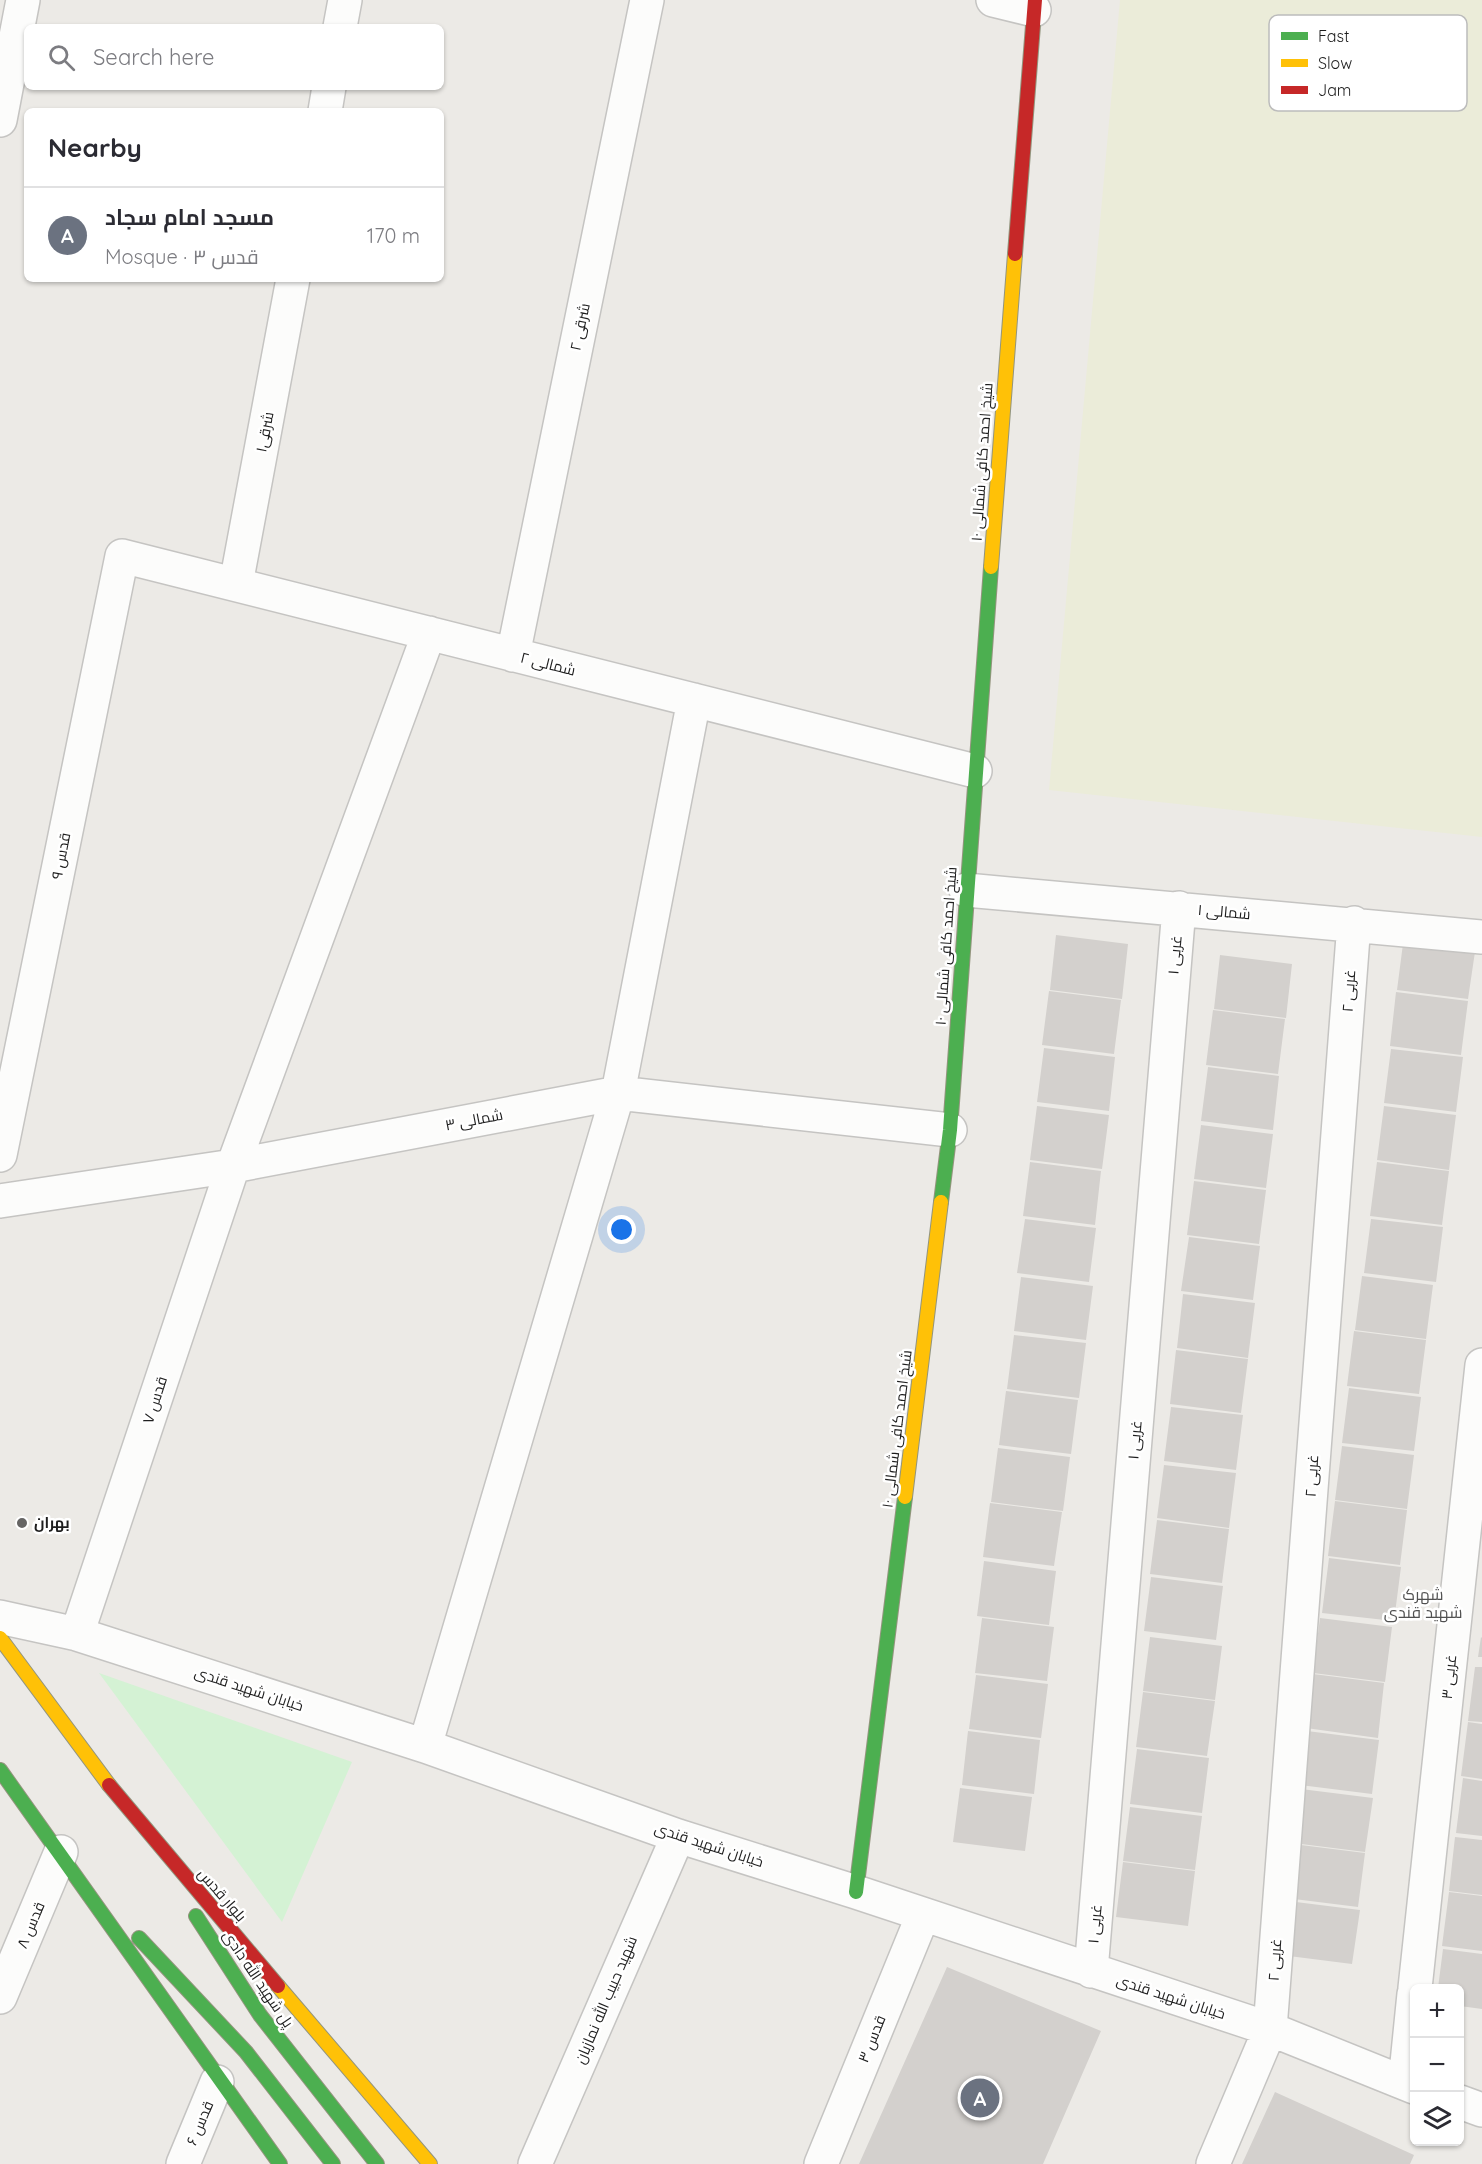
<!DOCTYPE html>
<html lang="en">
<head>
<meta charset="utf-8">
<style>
	:root { --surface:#fff; --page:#f2f2f3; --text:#2b2b33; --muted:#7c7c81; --line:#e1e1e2; --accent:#0b8043 }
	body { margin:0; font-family:Quicksand,Cairo,sans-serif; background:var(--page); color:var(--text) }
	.controls { position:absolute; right:18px; bottom:18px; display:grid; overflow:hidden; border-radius:9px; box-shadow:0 2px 4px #0004 }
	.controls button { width:54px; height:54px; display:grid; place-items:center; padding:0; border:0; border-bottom:2px solid var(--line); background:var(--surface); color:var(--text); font:30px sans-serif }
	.you { position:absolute; left:622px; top:1230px; width:21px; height:21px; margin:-15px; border:4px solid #fff; border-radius:50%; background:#1a73e8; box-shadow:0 0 0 9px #1a73e833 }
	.badge { display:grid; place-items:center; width:39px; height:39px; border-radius:50%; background:var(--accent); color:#fff; font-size:20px; font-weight:700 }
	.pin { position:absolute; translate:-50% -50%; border:3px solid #fff; box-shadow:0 2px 6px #0006 }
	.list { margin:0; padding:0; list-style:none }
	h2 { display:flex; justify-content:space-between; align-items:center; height:78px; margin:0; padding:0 24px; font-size:26px }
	h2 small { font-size:20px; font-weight:400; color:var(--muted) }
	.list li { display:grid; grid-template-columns:39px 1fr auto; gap:18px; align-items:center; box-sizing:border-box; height:96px; padding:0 24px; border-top:2px solid var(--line) }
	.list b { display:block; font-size:22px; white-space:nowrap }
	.list p { margin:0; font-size:20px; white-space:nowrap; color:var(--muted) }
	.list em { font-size:20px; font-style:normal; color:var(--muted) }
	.icon { flex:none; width:33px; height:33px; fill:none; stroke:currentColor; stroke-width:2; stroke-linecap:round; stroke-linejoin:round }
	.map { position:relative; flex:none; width:1482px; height:2164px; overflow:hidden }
	.search { position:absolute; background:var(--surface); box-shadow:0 2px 4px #0004; left:24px; top:24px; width:420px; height:66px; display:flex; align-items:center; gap:15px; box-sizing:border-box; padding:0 21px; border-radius:9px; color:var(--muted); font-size:22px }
	.panel { position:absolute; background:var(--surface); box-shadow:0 2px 4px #0004; left:24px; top:108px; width:420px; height:174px; border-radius:9px }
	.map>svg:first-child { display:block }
	.farmland { fill:#ebecd9 }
	.park { fill:#d4f2d4 }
	.building { fill:#d3d0cd }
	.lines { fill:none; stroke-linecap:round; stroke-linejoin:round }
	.street-casing { stroke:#c5c4c2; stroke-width:36 }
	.fast-casing { stroke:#93957e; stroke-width:16 }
	.slow-casing { stroke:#93957e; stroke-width:16 }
	.jam-casing { stroke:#93957e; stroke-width:16 }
	.street { stroke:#fcfcfb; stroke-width:33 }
	.fast { stroke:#4caf50; stroke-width:14 }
	.slow { stroke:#ffc107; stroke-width:14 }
	.jam { stroke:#c62828; stroke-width:14 }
	.poi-dot { fill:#666564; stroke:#fff; stroke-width:2 }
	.labels { text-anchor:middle; stroke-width:5; stroke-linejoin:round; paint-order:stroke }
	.street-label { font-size:15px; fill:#1e1e1e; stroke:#fff }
	.poi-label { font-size:15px; font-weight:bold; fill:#1e1e1e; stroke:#fff; text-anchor:start }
	.neighbourhood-label { font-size:16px; fill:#515151; stroke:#fff }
	.key { fill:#fff; stroke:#bcbcbc; stroke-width:1.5 }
	.key-label { font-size:16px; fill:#1e1e1e }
</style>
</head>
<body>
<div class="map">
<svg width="1482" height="2164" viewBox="0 0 1482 2164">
	<rect width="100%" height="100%" fill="#eceae6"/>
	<path class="farmland" d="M 1120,0 L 1482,0 L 1482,837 L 1049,790 Z"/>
	<path class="park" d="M 99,1673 L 352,1762 L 282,1922 Z"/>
	<path class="building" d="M 1056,935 L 1128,944 L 1122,999 L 1050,990 Z
		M 1404,936 L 1476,945 L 1468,999 L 1397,990 Z
		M 1220,955 L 1292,964 L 1286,1018 L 1214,1009 Z
		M 1049,991 L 1121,1000 L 1114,1054 L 1042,1045 Z
		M 1396,992 L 1468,1001 L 1461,1055 L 1390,1046 Z
		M 1213,1010 L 1285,1019 L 1278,1074 L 1206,1065 Z
		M 1044,1048 L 1115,1057 L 1109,1111 L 1037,1102 Z
		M 1391,1049 L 1463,1057 L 1456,1112 L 1384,1103 Z
		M 1208,1067 L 1279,1076 L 1273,1130 L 1201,1121 Z
		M 1037,1106 L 1109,1115 L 1102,1169 L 1030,1160 Z
		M 1384,1106 L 1456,1115 L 1449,1170 L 1377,1160 Z
		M 1201,1125 L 1273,1134 L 1266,1188 L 1194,1179 Z
		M 1030,1162 L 1101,1171 L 1095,1225 L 1023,1216 Z
		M 1377,1162 L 1449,1171 L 1442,1225 L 1370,1216 Z
		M 1194,1181 L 1266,1190 L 1259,1244 L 1187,1235 Z
		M 1025,1219 L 1096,1228 L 1089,1282 L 1017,1273 Z
		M 1371,1219 L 1443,1227 L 1436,1282 L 1364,1273 Z
		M 1189,1237 L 1260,1246 L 1253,1300 L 1181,1291 Z
		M 1362,1276 L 1433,1285 L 1426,1339 L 1355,1330 Z
		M 1021,1277 L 1093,1286 L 1086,1340 L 1014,1331 Z
		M 1183,1294 L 1255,1303 L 1248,1358 L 1177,1348 Z
		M 1354,1331 L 1426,1340 L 1419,1394 L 1347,1386 Z
		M 1014,1335 L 1086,1343 L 1079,1398 L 1007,1389 Z
		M 1176,1350 L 1248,1359 L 1241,1413 L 1170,1404 Z
		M 1349,1388 L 1421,1397 L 1414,1451 L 1342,1443 Z
		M 1006,1391 L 1078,1400 L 1071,1454 L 999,1445 Z
		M 1171,1407 L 1243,1415 L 1236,1470 L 1164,1461 Z
		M 1342,1446 L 1414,1455 L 1407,1509 L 1335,1500 Z
		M 998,1448 L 1070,1457 L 1063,1511 L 991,1502 Z
		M 1164,1465 L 1236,1473 L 1229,1528 L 1157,1518 Z
		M 1335,1501 L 1407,1510 L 1400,1565 L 1328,1556 Z
		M 990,1503 L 1062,1512 L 1054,1566 L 983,1557 Z
		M 1157,1520 L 1229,1529 L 1222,1583 L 1150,1574 Z
		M 1329,1558 L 1401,1567 L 1394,1621 L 1322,1613 Z
		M 984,1561 L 1056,1571 L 1049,1625 L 977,1616 Z
		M 1151,1577 L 1223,1586 L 1216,1640 L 1144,1631 Z
		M 982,1618 L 1054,1627 L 1047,1681 L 975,1673 Z
		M 1320,1618 L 1392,1627 L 1385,1682 L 1313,1673 Z
		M 1150,1637 L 1222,1646 L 1215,1700 L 1143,1691 Z
		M 1481,1637 L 1482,1638 L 1482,1657 L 1478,1657 Z
		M 1475,1667 L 1482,1667 L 1482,1722 L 1468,1721 Z
		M 1313,1674 L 1384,1683 L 1378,1738 L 1306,1728 Z
		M 976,1675 L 1048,1684 L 1041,1738 L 969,1729 Z
		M 1143,1692 L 1215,1701 L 1207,1756 L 1136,1747 Z
		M 1468,1722 L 1482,1724 L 1482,1779 L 1461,1776 Z
		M 968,1731 L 1040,1740 L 1034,1794 L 962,1785 Z
		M 1307,1731 L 1379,1740 L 1372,1794 L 1300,1785 Z
		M 1137,1749 L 1209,1758 L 1202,1813 L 1130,1804 Z
		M 1463,1778 L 1482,1781 L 1482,1836 L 1456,1833 Z
		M 960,1788 L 1032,1797 L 1025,1851 L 953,1842 Z
		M 1301,1789 L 1373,1798 L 1365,1852 L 1293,1843 Z
		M 1130,1807 L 1202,1816 L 1195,1870 L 1123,1861 Z
		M 1455,1837 L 1482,1840 L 1482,1895 L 1449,1891 Z
		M 1293,1844 L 1365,1853 L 1358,1907 L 1286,1898 Z
		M 1123,1862 L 1195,1871 L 1188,1926 L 1116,1917 Z
		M 1449,1892 L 1482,1896 L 1482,1951 L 1442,1946 Z
		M 1288,1901 L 1360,1910 L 1352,1964 L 1281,1955 Z
		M 1443,1949 L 1482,1954 L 1482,2009 L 1460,2006 L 1460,1988 L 1438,1988 Z
		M 947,1967 L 1101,2031 L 1043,2164 L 859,2164 Z
		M 1275,2092 L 1414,2155 L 1410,2164 L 1242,2164 Z"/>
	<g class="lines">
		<defs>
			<path id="street" d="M 993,0 L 1034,10
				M 340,27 L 345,0
				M 325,111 L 329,87
				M 0,120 L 23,0
				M 236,584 L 293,279
				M 513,655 L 647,0
				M 966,890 L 1482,937
				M 0,1155 L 122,556 L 975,771
				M 0,1201 L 233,1166 L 618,1093 L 950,1130
				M 0,1617 L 77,1634 L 425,1746 L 678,1836 L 856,1892 L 1270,2029 L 1414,2087
				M 77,1634 L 233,1166 L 429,633
				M 425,1746 L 618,1093 L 694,700
				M 1091,1971 L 1179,908
				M 1415,1988 L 1482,1365
				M 0,1997 L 61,1852
				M 1405,2083 L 1414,1994
				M 1460,2102 L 1482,2110
				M 183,2164 L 217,2082
				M 535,2164 L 678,1836
				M 821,2164 L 923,1915
				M 1213,2164 L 1270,2029 L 1354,923"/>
			<path id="fast" d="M 941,1202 L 950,1130 L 991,567
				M 0,1770 L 280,2164
				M 856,1892 L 905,1497
				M 196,1916 L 260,2015 L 377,2164
				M 139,1938 L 246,2052 L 333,2164"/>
			<path id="slow" d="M 991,567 L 1015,254
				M 905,1497 L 941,1202
				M 0,1638 L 109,1785
				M 278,1986 L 430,2164"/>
			<path id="jam" d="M 1015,254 L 1035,0
				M 109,1785 L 278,1986"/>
		</defs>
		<use href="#street" class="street-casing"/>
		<use href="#fast" class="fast-casing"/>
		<use href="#slow" class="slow-casing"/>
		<use href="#jam" class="jam-casing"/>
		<use href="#street" class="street"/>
		<use href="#fast" class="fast"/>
		<use href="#slow" class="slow"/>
		<use href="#jam" class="jam"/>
	</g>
	<circle class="poi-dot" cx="22" cy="1523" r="6"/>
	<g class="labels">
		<g class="street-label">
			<text transform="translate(580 327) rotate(-78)" y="5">شرقی ۲</text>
			<text transform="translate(265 432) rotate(-79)" y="5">شرقی۱</text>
			<text transform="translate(982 462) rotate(-86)" y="5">شیخ احمد کافی شمالی ۱۰</text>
			<text transform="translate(548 664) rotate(14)" y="5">شمالی ۲</text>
			<text transform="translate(61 856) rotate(-79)" y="5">قدس ۹</text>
			<text transform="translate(1224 912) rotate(5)" y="5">۱ شمالی</text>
			<text transform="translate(946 946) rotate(-86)" y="5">شیخ احمد کافی شمالی ۱۰</text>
			<text transform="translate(1175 955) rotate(-85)" y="5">۱ غربی</text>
			<text transform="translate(1349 991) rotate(-86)" y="5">۲ غربی</text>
			<text transform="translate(474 1120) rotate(-11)" y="5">شمالی ۳</text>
			<text transform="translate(155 1400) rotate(-72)" y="5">قدس ۷</text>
			<text transform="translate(897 1429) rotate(-83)" y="5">شیخ احمد کافی شمالی ۱۰</text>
			<text transform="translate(1135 1440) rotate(-85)" y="5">۱ غربی</text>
			<text transform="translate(1312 1476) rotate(-86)" y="5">۲ غربی</text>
			<text transform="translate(1449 1677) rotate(-84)" y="5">غربی ۳</text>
			<text transform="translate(249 1689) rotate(18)" y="5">خیابان شهید قندی</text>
			<text transform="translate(709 1845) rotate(18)" y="5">خیابان شهید قندی</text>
			<text transform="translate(222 1895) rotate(49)" y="5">بلوار قدس</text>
			<text transform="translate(1095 1924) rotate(-85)" y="5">۱ غربی</text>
			<text transform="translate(31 1925) rotate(-67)" y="5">قدس ۸</text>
			<text transform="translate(1275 1960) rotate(-86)" y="5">۲ غربی</text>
			<text transform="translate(258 1979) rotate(56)" y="5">پل شهید الله دادی</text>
			<text transform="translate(1171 1997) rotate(18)" y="5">خیابان شهید قندی</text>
			<text transform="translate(606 2000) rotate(-67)" y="5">شهید حبیب الله نمازیان</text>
			<text transform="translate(872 2039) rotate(-68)" y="5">قدس ۳</text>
			<text transform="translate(200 2123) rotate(-67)" y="5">قدس ۶</text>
		</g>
		<g class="poi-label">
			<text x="34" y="1528">بهران</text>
		</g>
		<g class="neighbourhood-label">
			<text x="1423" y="1600">شهرک<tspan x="1423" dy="18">شهید قندی</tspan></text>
		</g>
	</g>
	<rect x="1269" y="15" width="198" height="96" rx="9" class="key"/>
	<rect x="1281" y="32" width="27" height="8" fill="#4caf50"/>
	<rect x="1281" y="59" width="27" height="8" fill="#ffc107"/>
	<rect x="1281" y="86" width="27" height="8" fill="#c62828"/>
	<g class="key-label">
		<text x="1318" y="42">Fast</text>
		<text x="1318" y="69">Slow</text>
		<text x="1318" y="96">Jam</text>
	</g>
</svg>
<div class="controls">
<button>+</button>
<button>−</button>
<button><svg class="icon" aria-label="layers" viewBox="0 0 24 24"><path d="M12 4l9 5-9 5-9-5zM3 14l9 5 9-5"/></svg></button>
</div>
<div class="you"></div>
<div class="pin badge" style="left:980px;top:2098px;background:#6b7280">A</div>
<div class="search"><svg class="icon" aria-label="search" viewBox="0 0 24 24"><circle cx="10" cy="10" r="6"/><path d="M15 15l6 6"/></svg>Search here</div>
<section class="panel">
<h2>Nearby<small></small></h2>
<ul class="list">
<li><span class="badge" style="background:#6b7280">A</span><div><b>مسجد امام سجاد</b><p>Mosque · قدس ۳</p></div><em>170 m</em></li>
</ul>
</section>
</div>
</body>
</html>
